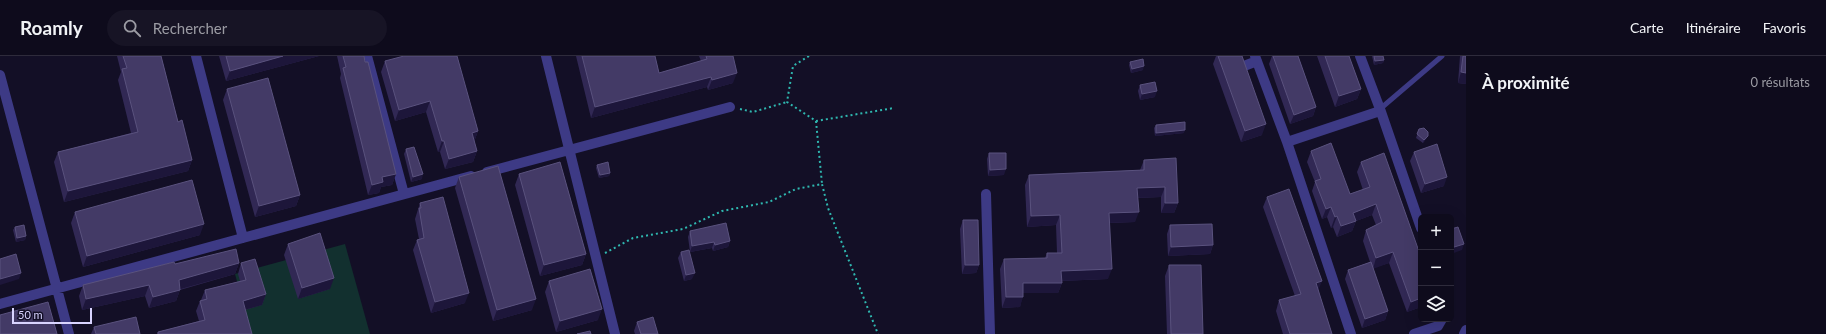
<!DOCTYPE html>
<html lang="fr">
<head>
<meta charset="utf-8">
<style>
	:root { --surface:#0e0b1c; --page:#171425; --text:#f1f3f6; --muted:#9b9ba3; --line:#2e2b3b }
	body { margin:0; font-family:Lato,sans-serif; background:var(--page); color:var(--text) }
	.controls { position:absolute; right:12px; bottom:12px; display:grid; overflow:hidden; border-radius:6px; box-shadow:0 4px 16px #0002 }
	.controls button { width:36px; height:36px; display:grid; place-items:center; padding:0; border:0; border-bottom:1px solid var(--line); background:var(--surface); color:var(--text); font:20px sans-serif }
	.scale { position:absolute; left:12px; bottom:10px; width:80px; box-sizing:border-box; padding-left:4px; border:2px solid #d9d4ff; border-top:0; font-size:11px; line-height:14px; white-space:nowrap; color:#d9d4ff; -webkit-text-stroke:3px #130f26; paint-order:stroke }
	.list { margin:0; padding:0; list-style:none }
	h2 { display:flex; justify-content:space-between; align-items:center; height:52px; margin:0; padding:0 16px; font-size:17px }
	h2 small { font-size:13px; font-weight:400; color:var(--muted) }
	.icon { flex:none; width:22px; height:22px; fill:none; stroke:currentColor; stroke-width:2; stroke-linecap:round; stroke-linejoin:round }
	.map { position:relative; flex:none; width:1466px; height:278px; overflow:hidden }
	header { display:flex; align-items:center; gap:24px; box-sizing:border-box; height:56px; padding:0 20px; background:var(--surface); border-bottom:1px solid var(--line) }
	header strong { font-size:19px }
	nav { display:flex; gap:22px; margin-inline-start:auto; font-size:14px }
	.search { width:280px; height:36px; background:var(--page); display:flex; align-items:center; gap:10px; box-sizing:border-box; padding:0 14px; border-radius:22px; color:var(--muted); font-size:15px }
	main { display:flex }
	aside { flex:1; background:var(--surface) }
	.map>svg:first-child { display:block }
	.green { fill:#12302f }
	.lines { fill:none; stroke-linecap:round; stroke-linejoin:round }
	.path { stroke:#2fb8b0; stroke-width:2; stroke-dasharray:2 3; stroke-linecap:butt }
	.service { stroke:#3d3a85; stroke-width:5 }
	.minor { stroke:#3d3a85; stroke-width:10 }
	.wall { fill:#312854 }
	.shaded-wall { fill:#1d163a }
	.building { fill:#433a66; stroke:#5a527e }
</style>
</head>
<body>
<header>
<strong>Roamly</strong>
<div class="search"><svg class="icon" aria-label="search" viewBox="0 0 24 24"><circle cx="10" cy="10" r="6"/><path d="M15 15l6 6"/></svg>Rechercher</div>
<nav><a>Carte</a><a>Itinéraire</a><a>Favoris</a></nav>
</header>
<main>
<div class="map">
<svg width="1466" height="278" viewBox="0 0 1466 278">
	<rect width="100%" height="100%" fill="#130f26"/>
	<path class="green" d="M 345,188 L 370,278 L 251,278 L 235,218 Z"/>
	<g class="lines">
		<path class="path" d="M 809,0 L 793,10 L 787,46 L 816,65 L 894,52
			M 740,53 L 753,56 L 787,46
			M 816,65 L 822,128
			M 605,197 L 633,182 L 683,173 L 722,155 L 769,146 L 796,133 L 822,128 L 828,152 L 878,278"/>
		<path class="service" d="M 1380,53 L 1442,0"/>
		<path class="minor" d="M 196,0 L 243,182
			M 367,0 L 404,138
			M 546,0 L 615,278
			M 1255,0 L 1287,86 L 1351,278
			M 1360,0 L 1380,53 L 1421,172
			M 1244,10 L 1257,5
			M 0,19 L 69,278
			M 1287,86 L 1380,55
			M 487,116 L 730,51
			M 986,138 L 990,278
			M 0,248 L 471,120
			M 1414,278 L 1438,270 L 1442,263
			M 1464,278 L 1466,274"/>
	</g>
	<path class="wall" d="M 117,0 L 161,0 L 178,66 L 192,104 L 188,115 L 64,146 L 54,106 L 58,96 L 131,77 L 118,24 L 121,16 Z
		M 219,0 L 319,0 L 226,25 Z
		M 337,0 L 364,0 L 396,118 L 392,129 L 381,131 L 379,137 L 368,139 L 340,22 L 341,18 Z
		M 576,0 L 655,0 L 659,17 L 701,5 L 699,0 L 733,0 L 733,27 L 708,34 L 707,31 L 591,62 Z
		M 1216,0 L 1242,0 L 1262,79 L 1241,86 L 1213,8 Z
		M 1272,0 L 1298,0 L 1316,51 L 1313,60 L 1290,68 L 1269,8 Z
		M 1317,0 L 1349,0 L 1361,33 L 1357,43 L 1335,51 Z
		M 1372,0 L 1383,0 L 1384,4 L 1383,7 L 1374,9 Z
		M 1460,0 L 1466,0 L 1466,28 L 1458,27 Z
		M 385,5 L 478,75 L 474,86 L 477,95 L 473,106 L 445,113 L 440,96 L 438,96 L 426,56 L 395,65 L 381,16 Z
		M 1130,6 L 1143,14 L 1131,17 L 1129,9 Z
		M 1140,29 L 1155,41 L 1140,44 L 1138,35 Z
		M 227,33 L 300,139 L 296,150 L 255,161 L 223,44 Z
		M 1156,69 L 1184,77 L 1155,80 L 1154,72 Z
		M 1419,73 L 1428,80 L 1426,83 L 1423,87 L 1416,82 Z
		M 406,93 L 422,123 L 411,126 L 404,98 Z
		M 1311,95 L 1350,138 L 1363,134 L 1357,116 L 1361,106 L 1421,201 L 1421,251 L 1407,256 L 1389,207 L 1373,212 L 1388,255 L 1385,264 L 1362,272 L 1345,223 L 1348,214 L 1370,206 L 1363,185 L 1366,174 L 1376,169 L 1372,159 L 1356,165 L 1352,175 L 1337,181 L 1333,171 L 1331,172 L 1327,161 L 1322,163 L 1312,135 L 1315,126 L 1307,106 Z
		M 1414,96 L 1444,130 L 1421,137 L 1410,105 Z
		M 989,97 L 1004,119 L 988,120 L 987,103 Z
		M 1144,104 L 1178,147 L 1174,157 L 1161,157 L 1161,141 L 1138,142 L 1135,166 L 1110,167 L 1108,223 L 1061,225 L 1062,227 L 1058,237 L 1023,237 L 1020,251 L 1002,252 L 1000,213 L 1004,203 L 1045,202 L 1047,197 L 1057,197 L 1056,169 L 1027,171 L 1025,129 L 1029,119 L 1140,114 Z
		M 597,109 L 610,117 L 609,120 L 599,122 L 596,112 Z
		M 519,118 L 586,198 L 582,209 L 540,220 L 515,129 Z
		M 459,121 L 532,254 L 493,265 L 455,132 Z
		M 1267,141 L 1318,234 L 1332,278 L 1283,278 L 1276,255 L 1279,244 L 1295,240 L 1263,151 Z
		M 420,147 L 465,247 L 431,257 L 413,194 L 417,184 L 419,183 L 415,163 Z
		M 75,156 L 200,179 L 83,211 L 71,167 Z
		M 963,164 L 979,209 L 976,217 L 962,218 L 960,173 Z
		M 1170,169 L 1213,189 L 1210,198 L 1168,200 L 1167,178 Z
		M 15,171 L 26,180 L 25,184 L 16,186 L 13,174 Z
		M 690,175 L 730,185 L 728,191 L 713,195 L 712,192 L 690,196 L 688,181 Z
		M 288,188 L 330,233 L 298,243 L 284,199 Z
		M 681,196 L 692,223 L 684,225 L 678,202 Z
		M 239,207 L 235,218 L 180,234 L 176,245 L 149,252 L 145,240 L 82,254 L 79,240 L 83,229 Z
		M 241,207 L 266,238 L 262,249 L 245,254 L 252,278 L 157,278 L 158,276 L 199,265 L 196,255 L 200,245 L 201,244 L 205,234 L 240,225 L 238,218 Z
		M 1169,209 L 1203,278 L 1167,278 L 1165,220 Z
		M 549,225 L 598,264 L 556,276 L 545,236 Z
		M 637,266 L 658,278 L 635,278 L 634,275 Z
		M 94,271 L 140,278 L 91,278 Z"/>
	<path class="shaded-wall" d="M 283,0 L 319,0 L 226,25 L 230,15 Z
		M 1384,4 L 1383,7 L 1374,9 L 1375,5 Z
		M 1144,10 L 1143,14 L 1131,17 L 1132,13 Z
		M 1461,16 L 1466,17 L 1466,28 L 1458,27 Z
		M 737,17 L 733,27 L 708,34 L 712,24 Z
		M 711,21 L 707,31 L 591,62 L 595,51 Z
		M 1361,33 L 1357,43 L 1335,51 L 1339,40 Z
		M 1157,35 L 1155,41 L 1140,44 L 1142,38 Z
		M 430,45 L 426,56 L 395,65 L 399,54 Z
		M 1316,51 L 1313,60 L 1290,68 L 1294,59 Z
		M 1266,68 L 1262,79 L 1241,86 L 1245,75 Z
		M 1185,74 L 1184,77 L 1155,80 L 1156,77 Z
		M 478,75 L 474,86 L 472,77 Z
		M 1428,80 L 1426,83 L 1423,87 L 1424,84 Z
		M 442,85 L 444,85 L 440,96 L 438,96 Z
		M 477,95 L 473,106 L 445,113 L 449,103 Z
		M 192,104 L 188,115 L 64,146 L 68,135 Z
		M 1006,113 L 1004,119 L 988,120 L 990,114 Z
		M 610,117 L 609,120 L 599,122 L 600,119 Z
		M 396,118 L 392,129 L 381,131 L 379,137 L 368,139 L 372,129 L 382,121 Z
		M 423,118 L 422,123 L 411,126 L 413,121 Z
		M 1447,121 L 1444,130 L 1421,137 L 1425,128 Z
		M 1165,131 L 1161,141 L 1134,142 L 1137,132 Z
		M 300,139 L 296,150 L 255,161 L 259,150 Z
		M 1165,147 L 1178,147 L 1174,157 L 1161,157 Z
		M 1376,148 L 1372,159 L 1356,165 L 1352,175 L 1337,181 L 1341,170 L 1353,157 Z
		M 1331,151 L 1327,161 L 1322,163 L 1326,153 Z
		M 1139,156 L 1135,166 L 1105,167 L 1109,157 Z
		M 1060,159 L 1056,169 L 1027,171 L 1031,160 Z
		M 1337,160 L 1333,171 L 1331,172 L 1335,161 Z
		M 204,168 L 200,179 L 83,211 L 87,200 Z
		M 26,180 L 25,184 L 16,186 L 17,182 Z
		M 730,185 L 728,191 L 713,195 L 715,189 Z
		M 714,186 L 712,192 L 690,196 L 692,190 Z
		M 1464,188 L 1462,194 L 1451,198 L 1451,192 Z
		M 1213,189 L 1210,198 L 1168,200 L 1171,191 Z
		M 1393,196 L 1389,207 L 1373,213 L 1376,202 Z
		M 586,198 L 582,209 L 540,220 L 544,209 Z
		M 239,207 L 235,218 L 177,234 L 180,234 L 176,245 L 149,252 L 153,241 L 179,224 Z
		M 965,209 L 979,209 L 976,217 L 962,218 Z
		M 1112,213 L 1108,223 L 1057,225 L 1061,215 Z
		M 21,217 L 19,223 L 0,229 L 0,223 Z
		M 695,217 L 692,223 L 684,225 L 686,219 Z
		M 334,222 L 330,233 L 298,243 L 302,232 Z
		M 1322,225 L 1318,235 L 1316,227 Z
		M 1023,227 L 1062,227 L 1058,237 L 1019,237 Z
		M 149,229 L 145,240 L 82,254 L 86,243 Z
		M 469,237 L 465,247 L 431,257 L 435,246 Z
		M 266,238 L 262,249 L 240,255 L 243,245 Z
		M 1006,241 L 1023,241 L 1020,251 L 1002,252 Z
		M 1421,242 L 1421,251 L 1407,256 L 1411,246 Z
		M 536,243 L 532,254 L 493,265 L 497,254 Z
		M 602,253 L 598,264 L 556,276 L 560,265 Z
		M 1388,255 L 1385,264 L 1362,272 L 1365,263 Z"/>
	<path class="building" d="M 123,0 L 161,0 L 178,66 L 182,64 L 192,104 L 68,135 L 58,96 L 138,76 L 122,13 L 127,12 Z
		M 226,0 L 283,0 L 230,15 Z
		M 343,0 L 364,0 L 365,6 L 368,6 L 396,118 L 382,121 L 383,126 L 372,129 L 343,12 L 346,11 Z
		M 404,0 L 457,0 L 478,75 L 472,77 L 477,95 L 449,103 L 444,85 L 442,85 L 430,45 L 399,54 L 385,5 Z
		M 582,0 L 655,0 L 659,17 L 707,3 L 706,0 L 733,0 L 737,17 L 712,24 L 711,21 L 595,51 Z
		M 1218,0 L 1242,0 L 1266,68 L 1245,75 Z
		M 1273,0 L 1298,0 L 1316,51 L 1294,59 Z
		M 1325,0 L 1349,0 L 1361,33 L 1339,40 Z
		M 1374,0 L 1383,0 L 1384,4 L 1375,5 Z
		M 1463,0 L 1466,0 L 1466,17 L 1461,16 Z
		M 1143,3 L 1144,10 L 1132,13 L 1130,6 Z
		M 268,22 L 300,139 L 259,150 L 227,33 Z
		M 1155,26 L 1157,35 L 1142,38 L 1140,29 Z
		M 1185,66 L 1185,74 L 1156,77 L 1156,69 Z
		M 1424,72 L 1428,76 L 1428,80 L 1424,84 L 1417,78 L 1419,73 Z
		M 1331,87 L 1350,138 L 1370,131 L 1361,106 L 1384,97 L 1421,201 L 1421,242 L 1411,246 L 1393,196 L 1376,202 L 1366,174 L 1382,166 L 1376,148 L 1353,157 L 1356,165 L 1341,170 L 1337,160 L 1335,161 L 1331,151 L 1326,153 L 1315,125 L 1321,123 L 1311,95 Z
		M 1437,88 L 1447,121 L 1425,128 L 1414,96 Z
		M 414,91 L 423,118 L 413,121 L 406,93 Z
		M 989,97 L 1006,97 L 1006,113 L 990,114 Z
		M 1176,102 L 1178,147 L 1165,147 L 1165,131 L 1137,132 L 1139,156 L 1109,157 L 1112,213 L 1061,215 L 1062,227 L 1023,227 L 1023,241 L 1006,241 L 1004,203 L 1047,202 L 1047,197 L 1062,197 L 1060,159 L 1031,160 L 1029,119 L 1144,114 L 1144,104 Z
		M 560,106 L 586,198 L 544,209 L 519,118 Z
		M 608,106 L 610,117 L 600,119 L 597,109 Z
		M 498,110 L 536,243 L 497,254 L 459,121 Z
		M 192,124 L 204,168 L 87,200 L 75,156 Z
		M 1289,133 L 1322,225 L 1316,227 L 1332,278 L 1290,278 L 1279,244 L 1301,238 L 1267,141 Z
		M 443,141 L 469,237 L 435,246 L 417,184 L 424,182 L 419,152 L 421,152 L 420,147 Z
		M 963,164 L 978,164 L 979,209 L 965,209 Z
		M 726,167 L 730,185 L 715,189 L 714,186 L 692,190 L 690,175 Z
		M 1212,168 L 1213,189 L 1171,191 L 1170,169 Z
		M 24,169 L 26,180 L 17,182 L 15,171 Z
		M 1458,171 L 1464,188 L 1451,192 L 1451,173 Z
		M 320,177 L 334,222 L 302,232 L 288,188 Z
		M 236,193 L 239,207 L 179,224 L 180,234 L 153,241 L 149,229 L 86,243 L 83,229 L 174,206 L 175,208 Z
		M 689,194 L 695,217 L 686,219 L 681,196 Z
		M 16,198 L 21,217 L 0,223 L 0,203 Z
		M 255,203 L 266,238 L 243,245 L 252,278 L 158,278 L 158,276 L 205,264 L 200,245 L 207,243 L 205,234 L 246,224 L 241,207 Z
		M 1371,206 L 1388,255 L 1365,263 L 1348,214 Z
		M 1169,209 L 1201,209 L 1203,278 L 1171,278 Z
		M 590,213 L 602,253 L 560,265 L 549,225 Z
		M 48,246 L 57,278 L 0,278 L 0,259 Z
		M 136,261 L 140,278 L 96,278 L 94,271 Z
		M 653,261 L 658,278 L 641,278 L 637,266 Z
		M 590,275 L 591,278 L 577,278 Z"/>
</svg>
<div class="controls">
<button>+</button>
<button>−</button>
<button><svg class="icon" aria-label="layers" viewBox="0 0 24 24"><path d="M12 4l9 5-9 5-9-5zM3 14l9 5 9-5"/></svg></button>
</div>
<div class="scale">50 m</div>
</div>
<aside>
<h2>À proximité<small>0 résultats</small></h2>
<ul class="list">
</ul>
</aside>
</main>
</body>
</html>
